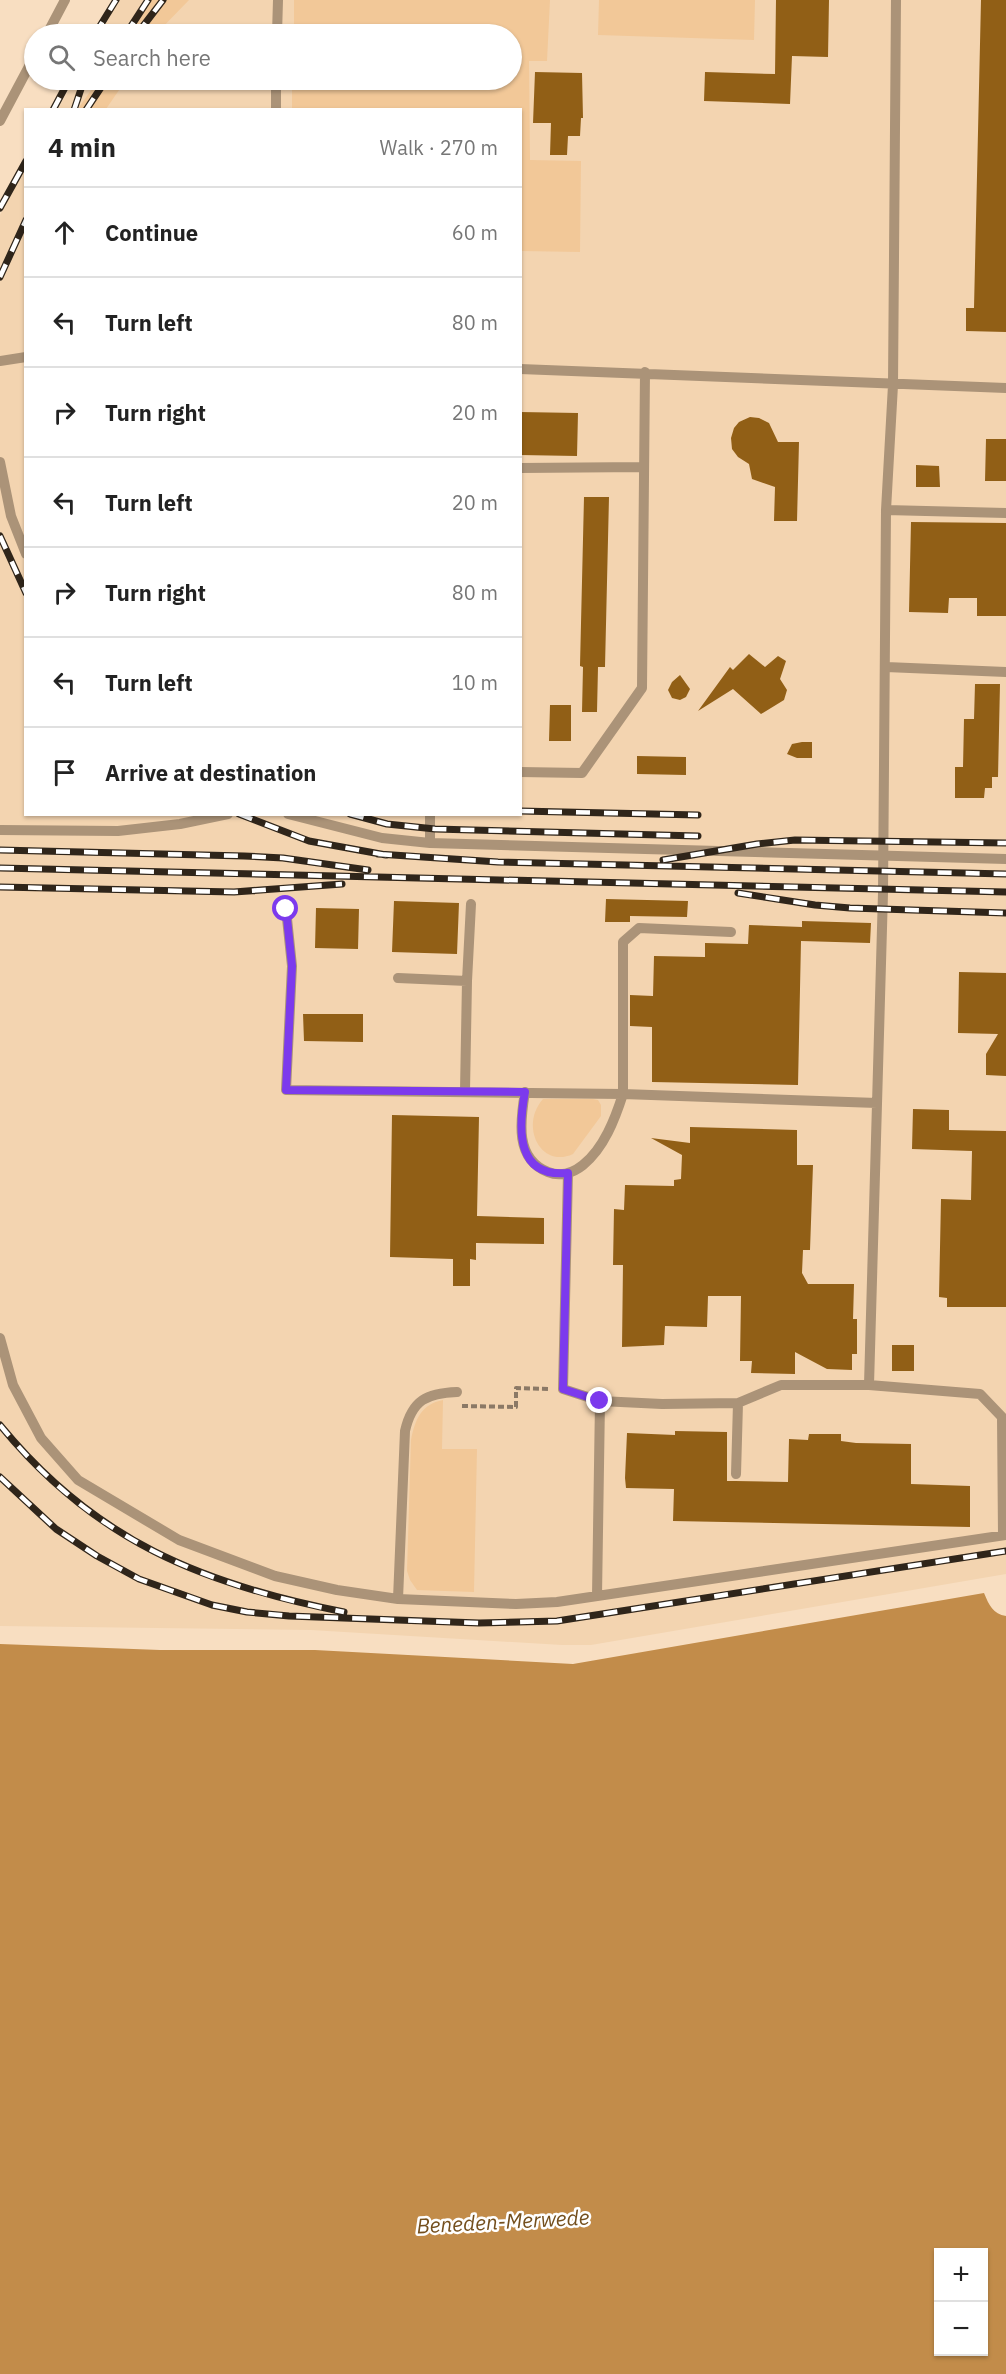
<!DOCTYPE html>
<html lang="en">
<head>
<meta charset="utf-8">
<style>
	:root { --surface:#fff; --page:#f2f2f2; --text:#222; --muted:#767676; --line:#e0e0e0 }
	body { margin:0; font-family:"IBM Plex Sans",sans-serif; background:var(--page); color:var(--text) }
	.controls { position:absolute; right:18px; bottom:18px; display:grid; overflow:hidden; border-radius:0px; box-shadow:0 2px 4px #0004 }
	.controls button { width:54px; height:54px; display:grid; place-items:center; padding:0; border:0; border-bottom:2px solid var(--line); background:var(--surface); color:var(--text); font:30px sans-serif }
	.stop { position:absolute; width:18px; height:18px; margin:-14px; border:4px solid #7c3aed; border-radius:50%; background:#fff }
	.stop.end { background:#7c3aed; border-color:#fff; box-shadow:0 2px 6px #0008 }
	.list { margin:0; padding:0; list-style:none }
	h2 { display:flex; justify-content:space-between; align-items:center; height:78px; margin:0; padding:0 24px; font-size:26px }
	h2 small { font-size:20px; font-weight:400; color:var(--muted) }
	.list li { display:grid; grid-template-columns:39px 1fr auto; gap:18px; align-items:center; box-sizing:border-box; height:90px; padding:0 24px; border-top:2px solid var(--line) }
	.list b { display:block; font-size:22px; white-space:nowrap }
	.list em { font-size:20px; font-style:normal; color:var(--muted) }
	.icon { flex:none; width:33px; height:33px; fill:none; stroke:currentColor; stroke-width:2; stroke-linecap:round; stroke-linejoin:round }
	.map { position:relative; flex:none; width:1006px; height:2374px; overflow:hidden }
	.search { position:absolute; background:var(--surface); box-shadow:0 2px 4px #0004; left:24px; top:24px; width:498px; height:66px; display:flex; align-items:center; gap:15px; box-sizing:border-box; padding:0 21px; border-radius:33px; color:var(--muted); font-size:22px }
	.panel { position:absolute; background:var(--surface); box-shadow:0 2px 4px #0004; left:24px; top:108px; width:498px; height:708px; border-radius:0px }
	.map>svg:first-child { display:block }
	.built { fill:#f3d4b0 }
	.green { fill:#f2c898 }
	.water { fill:#c28c4a; fill-rule:evenodd }
	.building { fill:#915f16 }
	.lines { fill:none; stroke-linecap:round; stroke-linejoin:round }
	.path { stroke:#8b7966; stroke-width:4; stroke-dasharray:6 3; stroke-linecap:butt }
	.lane { stroke:#ab9378; stroke-width:10 }
	.rail-casing { stroke:#2f251a; stroke-width:7 }
	.rail { stroke:#fff; stroke-width:4.5; stroke-dasharray:14; stroke-linecap:butt }
	.route { stroke:#7c3aed; stroke-width:8 }
	.labels { text-anchor:middle; stroke-width:5; stroke-linejoin:round; paint-order:stroke }
	.water-label { font-size:21px; font-style:italic; fill:#744f1d; stroke:#fff }
</style>
</head>
<body>
<div class="map">
<svg width="1006" height="2374" viewBox="0 0 1006 2374">
	<rect width="100%" height="100%" fill="#f8dec1"/>
	<path class="built" d="M 119,0 L 1006,0 L 1006,1574 L 591,1645 L 562,1645 L 311,1630 L 0,1626 L 0,215 L 25,169 L 26,814 L 520,814 L 520,110 L 58,109 L 74,80 L 512,80 L 512,34 L 99,34 Z"/>
	<path class="green" d="M 151,0 L 189,0 L 156,34 L 128,34 Z
		M 294,0 L 550,0 L 547,61 L 529,61 L 530,160 L 581,161 L 580,252 L 521,251 L 520,110 L 292,109 L 292,80 L 512,80 L 512,34 L 294,34 Z
		M 599,0 L 755,0 L 754,40 L 598,35 Z
		M 98,80 L 126,80 L 106,109 L 78,109 Z
		M 543,1099 L 593,1099 L 598,1100 L 601,1105 L 601,1116 L 573,1154 C 541,1169 519,1126 543,1099 Z
		M 443,1400 L 442,1449 L 477,1449 L 474,1592 L 417,1590 L 410,1580 L 407,1571 L 411,1440 C 415,1420 421,1404 443,1400 Z"/>
	<path class="water" d="M 984,1593 C 989,1605 993,1614 1006,1616 L 1006,2374 L 0,2374 L 0,1644 L 160,1650 L 315,1650 L 573,1664 ZM 938,2252 L 984,2252 L 984,2352 L 938,2352 Z"/>
	<path class="building" d="M 776,0 L 829,0 L 828,57 L 792,56 L 790,104 L 704,101 L 705,72 L 775,74 Z
		M 981,0 L 1006,0 L 1006,332 L 966,331 L 966,308 L 974,308 Z
		M 535,72 L 582,73 L 583,118 L 581,118 L 580,136 L 568,136 L 567,155 L 550,155 L 551,123 L 533,123 Z
		M 520,412 L 578,413 L 577,456 L 520,455 Z
		M 750,417 L 759,418 L 769,423 L 778,442 L 799,442 L 797,521 L 774,521 L 775,487 L 752,479 L 749,464 L 738,457 L 732,449 L 731,438 L 734,428 L 739,422 Z
		M 986,439 L 1006,439 L 1006,481 L 985,481 Z
		M 916,465 L 939,466 L 940,487 L 916,487 Z
		M 584,497 L 609,497 L 605,667 L 598,667 L 597,712 L 582,712 L 583,667 L 580,666 Z
		M 911,522 L 1006,523 L 1006,616 L 977,616 L 977,598 L 949,598 L 948,613 L 909,612 Z
		M 749,654 L 765,667 L 778,656 L 786,661 L 780,679 L 787,690 L 784,700 L 761,714 L 733,689 L 698,711 L 730,667 L 733,670 Z
		M 680,675 L 690,689 L 686,697 L 680,700 L 672,698 L 668,690 L 672,682 Z
		M 975,684 L 1000,684 L 998,777 L 992,777 L 992,788 L 985,788 L 984,798 L 955,798 L 955,767 L 963,767 L 964,719 L 974,719 Z
		M 550,705 L 571,705 L 571,741 L 549,741 Z
		M 802,742 L 812,742 L 812,758 L 797,758 L 787,754 L 792,744 Z
		M 637,756 L 686,757 L 686,775 L 637,774 Z
		M 606,899 L 688,901 L 687,917 L 630,916 L 630,922 L 605,922 Z
		M 394,901 L 459,903 L 457,954 L 392,952 Z
		M 316,908 L 359,909 L 358,949 L 315,948 Z
		M 802,921 L 871,923 L 870,943 L 801,941 L 798,1085 L 652,1082 L 652,1027 L 630,1026 L 630,995 L 653,996 L 654,956 L 705,957 L 705,943 L 748,944 L 749,925 L 802,927 Z
		M 959,972 L 1006,973 L 1006,1076 L 986,1075 L 986,1054 L 998,1034 L 958,1033 Z
		M 303,1014 L 363,1014 L 363,1042 L 304,1041 Z
		M 913,1109 L 949,1110 L 949,1130 L 1006,1131 L 1006,1307 L 947,1307 L 947,1298 L 939,1297 L 941,1199 L 971,1200 L 972,1151 L 912,1149 Z
		M 392,1115 L 479,1117 L 477,1216 L 544,1218 L 544,1244 L 476,1243 L 476,1260 L 470,1259 L 470,1286 L 453,1286 L 453,1259 L 390,1257 Z
		M 690,1127 L 797,1130 L 797,1165 L 813,1165 L 810,1250 L 803,1250 L 802,1273 L 808,1284 L 854,1284 L 853,1319 L 857,1319 L 857,1354 L 852,1354 L 852,1370 L 827,1369 L 795,1352 L 795,1374 L 751,1373 L 752,1361 L 740,1361 L 741,1296 L 708,1296 L 707,1327 L 665,1326 L 664,1345 L 622,1347 L 623,1265 L 613,1265 L 614,1209 L 624,1210 L 625,1185 L 674,1186 L 674,1180 L 681,1179 L 682,1155 L 651,1138 L 690,1143 Z
		M 892,1345 L 914,1345 L 914,1371 L 892,1371 Z
		M 675,1431 L 727,1432 L 727,1481 L 735,1481 L 788,1482 L 789,1439 L 808,1440 L 809,1434 L 841,1434 L 841,1441 L 856,1443 L 911,1444 L 911,1484 L 970,1486 L 970,1527 L 673,1521 L 674,1489 L 626,1488 L 625,1478 L 627,1433 L 675,1435 Z"/>
	<g class="lines">
		<path class="path" d="M 462,1406 L 516,1407 L 516,1388 L 550,1389"/>
		<path class="lane" d="M 47,34 L 65,0
			M 277,34 L 278,0
			M 276,110 L 276,80
			M 0,121 L 34,57
			M 0,361 L 26,357
			M 520,369 L 1006,388
			M 0,462 L 11,516 L 26,554
			M 520,468 L 644,467
			M 886,510 L 1006,513
			M 886,667 L 1006,672
			M 520,772 L 582,773 L 642,688 L 645,372
			M 288,814 L 382,838 L 430,843 L 1006,859
			M 0,830 L 118,831 L 180,824 L 228,814
			M 430,843 L 430,814
			M 286,909 L 292,966 L 286,1090 L 623,1094 L 877,1103
			M 398,978 L 467,981
			M 465,1091 L 467,981 L 471,904
			M 525,1092 C 520,1122 515,1159 548,1172 C 560,1177 573,1173 583,1165 C 604,1148 615,1119 623,1094 L 623,942 L 639,928 L 731,932
			M 568,1173 L 563,1389 L 600,1401 L 662,1404 L 738,1403 L 781,1385 L 869,1385 L 980,1394 L 1002,1417 L 1003,1535
			M 0,1338 L 13,1385 L 41,1438 L 78,1480 L 179,1540 L 275,1576 L 337,1590 L 398,1599 L 516,1604 L 557,1602 L 1006,1535
			M 869,1385 L 883,893 L 886,510 L 893,385 L 896,0
			M 736,1474 L 738,1403
			M 597,1596 L 600,1401
			M 398,1599 L 405,1431 C 412,1400 427,1393 457,1392"/>
		<defs>
			<path id="rail" d="M 95,34 L 116,0
				M 126,34 L 148,0
				M 137,34 L 163,0
				M 53,110 L 69,80
				M 74,110 L 84,80
				M 86,110 L 106,80
				M 0,208 L 26,161
				M 0,277 L 26,220
				M 0,536 L 26,593
				M 520,811 L 698,815
				M 239,814 L 309,841 L 386,855
				M 350,814 L 387,824 L 435,829 L 698,836
				M 0,850 L 244,856 L 283,858 L 368,870
				M 378,854 L 498,862 L 1006,874
				M 663,860 L 757,844 L 795,840 L 1006,843
				M 0,868 L 1006,892
				M 0,887 L 234,892 L 342,884
				M 738,893 L 815,905 L 850,908 L 1006,913
				M 0,1425 C 94,1540 201,1584 344,1612
				M 0,1477 L 56,1529 L 97,1556 L 139,1579 L 212,1605 L 247,1612 L 289,1616 L 479,1623 L 557,1621 L 1006,1551"/>
		</defs>
		<use href="#rail" class="rail-casing"/>
		<use href="#rail" class="rail"/>
	</g>
	<g class="lines">
		<path class="route" d="M 286,909 L 292,966 L 286,1090 L 525,1092 C 518,1129 516,1178 568,1173 L 563,1389 L 600,1401"/>
	</g>
	<g class="labels">
		<g class="water-label">
			<text transform="translate(503 2222) rotate(-3)" y="7">Beneden-Merwede</text>
		</g>
	</g>
</svg>
<div class="controls">
<button>+</button>
<button>−</button>
</div>
<div class="stop" style="left:286px;top:909px"></div>
<div class="stop end" style="left:600px;top:1401px"></div>
<div class="search"><svg class="icon" aria-label="search" viewBox="0 0 24 24"><circle cx="10" cy="10" r="6"/><path d="M15 15l6 6"/></svg>Search here</div>
<section class="panel">
<h2>4 min<small>Walk · 270 m</small></h2>
<ul class="list">
<li><svg class="icon" aria-label="ahead" viewBox="0 0 24 24"><path d="M12 20V5M6 11l6-6 6 6"/></svg><div><b>Continue</b></div><em>60 m</em></li>
<li><svg class="icon" aria-label="left" viewBox="0 0 24 24"><path d="M17 20v-9H6M10 6l-5 5 5 5"/></svg><div><b>Turn left</b></div><em>80 m</em></li>
<li><svg class="icon" aria-label="right" viewBox="0 0 24 24"><path d="M7 20v-9h11M14 6l5 5-5 5"/></svg><div><b>Turn right</b></div><em>20 m</em></li>
<li><svg class="icon" aria-label="left" viewBox="0 0 24 24"><path d="M17 20v-9H6M10 6l-5 5 5 5"/></svg><div><b>Turn left</b></div><em>20 m</em></li>
<li><svg class="icon" aria-label="right" viewBox="0 0 24 24"><path d="M7 20v-9h11M14 6l5 5-5 5"/></svg><div><b>Turn right</b></div><em>80 m</em></li>
<li><svg class="icon" aria-label="left" viewBox="0 0 24 24"><path d="M17 20v-9H6M10 6l-5 5 5 5"/></svg><div><b>Turn left</b></div><em>10 m</em></li>
<li><svg class="icon" aria-label="arrive" viewBox="0 0 24 24"><path d="M6 21V4h12l-3 4 3 4H6"/></svg><div><b>Arrive at destination</b></div></li>
</ul>
</section>
</div>
</body>
</html>
